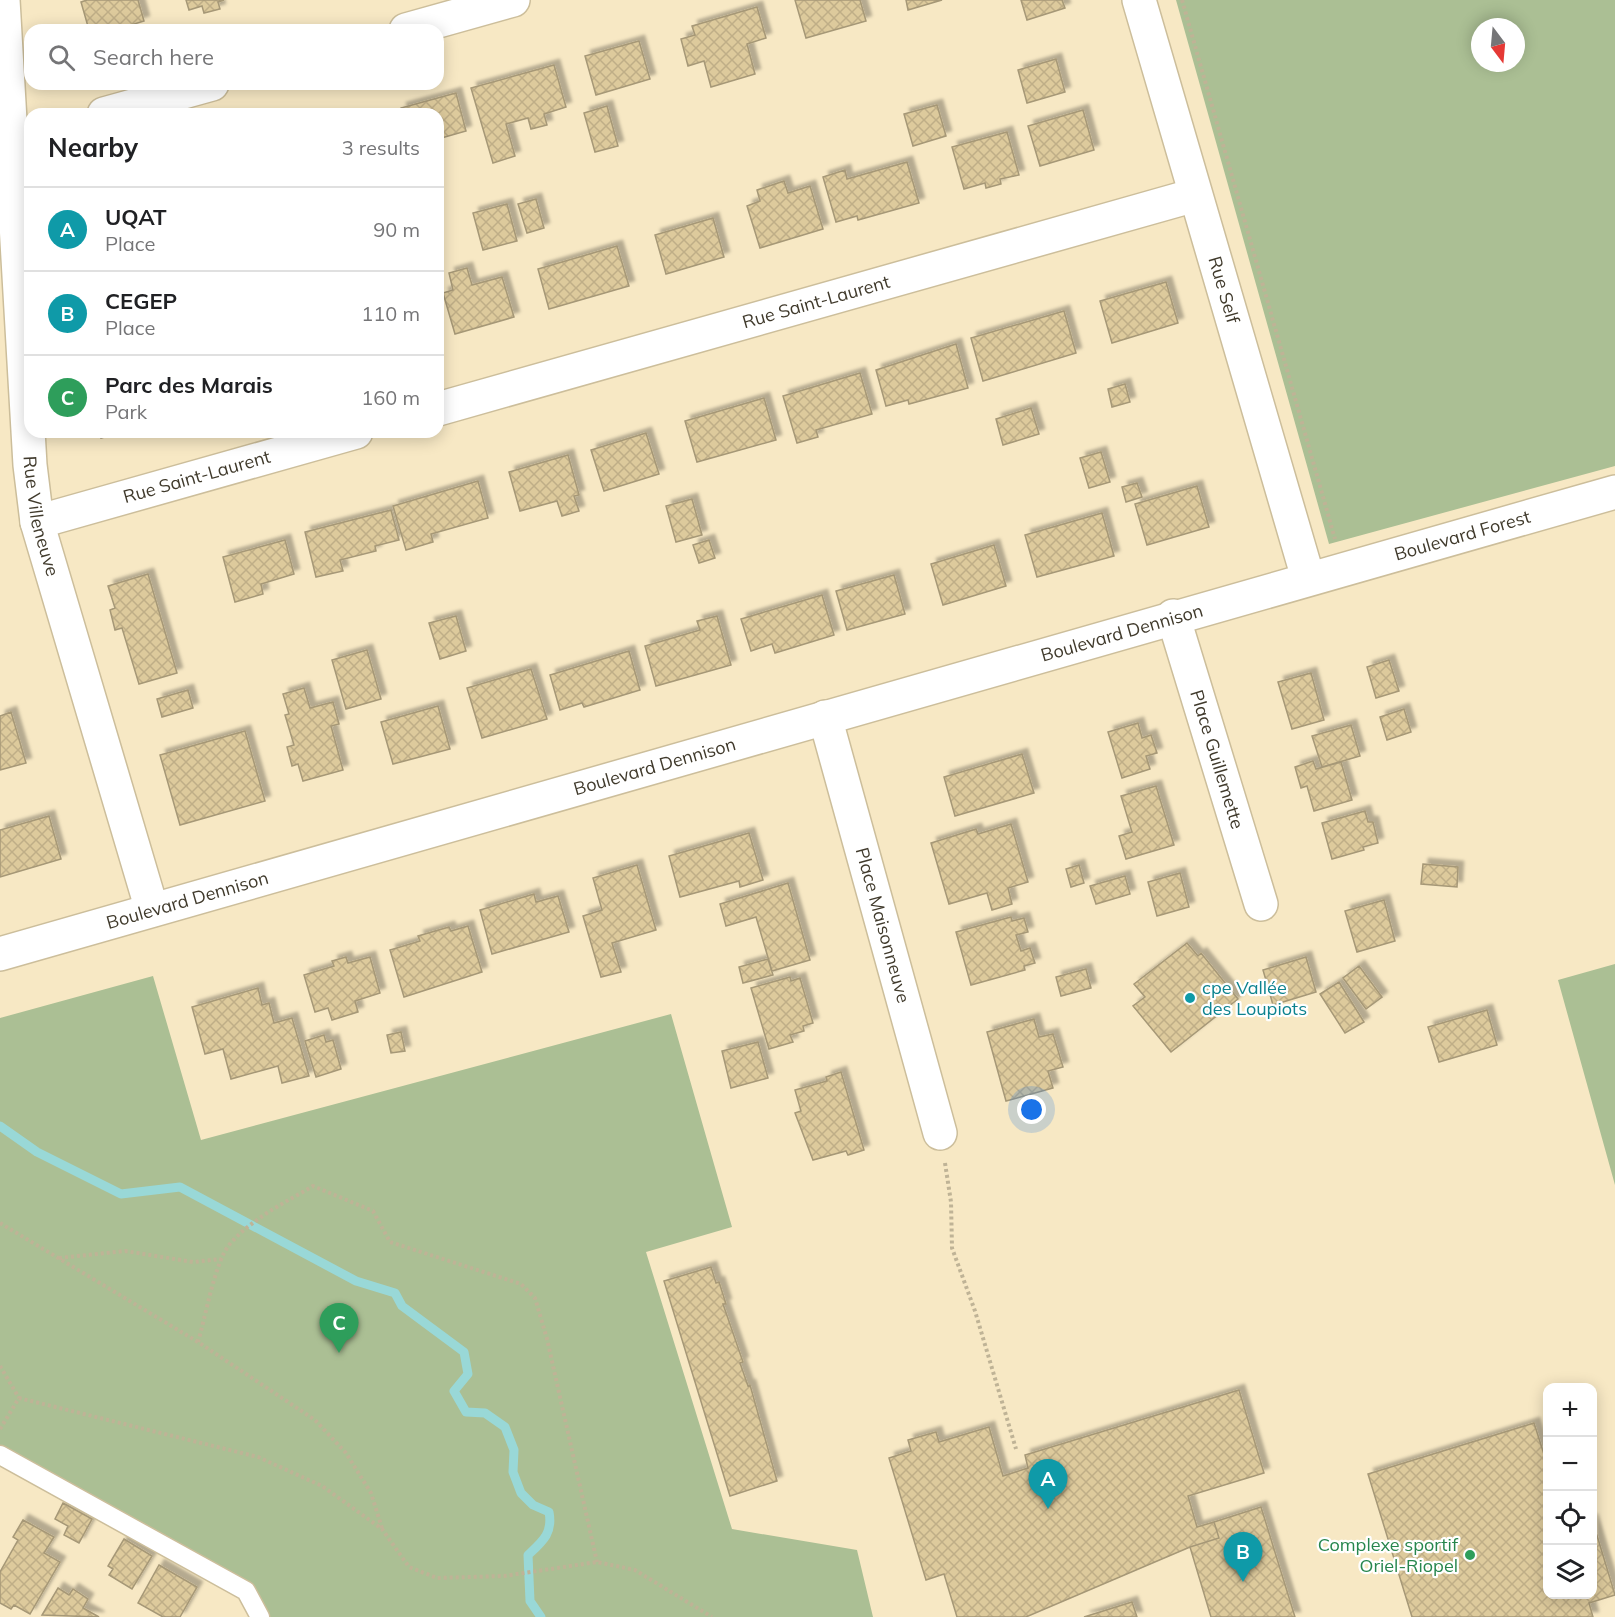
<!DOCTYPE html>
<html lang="en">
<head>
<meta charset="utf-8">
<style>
	:root { --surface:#fff; --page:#f2f2f2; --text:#202124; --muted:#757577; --line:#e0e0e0; --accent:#1a73e8 }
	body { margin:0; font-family:Mulish,sans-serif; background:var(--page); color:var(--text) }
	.controls { position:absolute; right:18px; bottom:18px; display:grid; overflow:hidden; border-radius:12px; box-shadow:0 3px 15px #0003 }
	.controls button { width:54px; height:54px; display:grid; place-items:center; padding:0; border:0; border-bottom:2px solid var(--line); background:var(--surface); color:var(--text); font:30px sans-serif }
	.compass { position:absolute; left:1471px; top:18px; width:54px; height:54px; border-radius:50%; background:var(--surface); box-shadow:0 3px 15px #0003; rotate:164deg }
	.you { position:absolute; left:1032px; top:1110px; width:21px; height:21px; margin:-15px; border:4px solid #fff; border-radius:50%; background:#1a73e8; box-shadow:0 0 0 9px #1a73e833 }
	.badge { display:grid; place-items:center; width:39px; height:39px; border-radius:50%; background:var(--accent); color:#fff; font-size:20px; font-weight:700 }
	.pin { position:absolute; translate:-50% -50px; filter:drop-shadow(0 2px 3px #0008) }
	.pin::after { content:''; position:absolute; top:32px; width:21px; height:18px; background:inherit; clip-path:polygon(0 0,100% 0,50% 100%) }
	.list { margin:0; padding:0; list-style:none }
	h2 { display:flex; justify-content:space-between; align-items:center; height:78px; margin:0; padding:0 24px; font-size:26px }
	h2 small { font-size:20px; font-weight:400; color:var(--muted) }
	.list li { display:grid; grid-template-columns:39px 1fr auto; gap:18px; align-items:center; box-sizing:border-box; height:84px; padding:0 24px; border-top:2px solid var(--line) }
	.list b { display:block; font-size:22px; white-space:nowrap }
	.list p { margin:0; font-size:20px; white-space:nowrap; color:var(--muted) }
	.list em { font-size:20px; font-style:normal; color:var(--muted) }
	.icon { flex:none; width:33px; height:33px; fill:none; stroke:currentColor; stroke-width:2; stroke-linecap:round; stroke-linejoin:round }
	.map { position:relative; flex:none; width:1615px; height:1617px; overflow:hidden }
	.search { position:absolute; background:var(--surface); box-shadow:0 3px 15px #0003; left:24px; top:24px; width:420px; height:66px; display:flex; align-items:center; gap:15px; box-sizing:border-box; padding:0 21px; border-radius:18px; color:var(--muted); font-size:22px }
	.panel { position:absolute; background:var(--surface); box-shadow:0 3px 15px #0003; left:24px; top:108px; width:420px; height:330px; border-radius:18px }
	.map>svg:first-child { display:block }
	.green { fill:#abbf94; fill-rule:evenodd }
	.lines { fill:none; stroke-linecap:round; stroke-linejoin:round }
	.stream { stroke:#99d8d7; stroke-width:9 }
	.building { fill:url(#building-cross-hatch); stroke:#a69877; stroke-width:1.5; filter:url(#shadow) }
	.lane-casing { stroke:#ccbe9b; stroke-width:21 }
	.street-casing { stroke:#ccbe9b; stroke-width:36 }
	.secondary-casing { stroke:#ccbe9b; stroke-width:36 }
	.path { stroke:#bfb396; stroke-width:4; stroke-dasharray:3 3; stroke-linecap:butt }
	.lane { stroke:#fff; stroke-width:18 }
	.street { stroke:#fff; stroke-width:33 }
	.secondary { stroke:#fff; stroke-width:33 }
	.culture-dot { fill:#0f9aa8; stroke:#fff; stroke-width:2 }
	.leisure-dot { fill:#2e9e5b; stroke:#fff; stroke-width:2 }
	.labels { text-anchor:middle; stroke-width:4.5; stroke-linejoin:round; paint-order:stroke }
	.street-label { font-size:18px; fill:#403a2c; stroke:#fff }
	.culture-label { font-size:18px; fill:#0d838f; stroke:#fff; text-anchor:start }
	.leisure-label { font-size:18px; fill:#27864d; stroke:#fff; text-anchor:end }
</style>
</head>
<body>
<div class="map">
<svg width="1615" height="1617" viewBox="0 0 1615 1617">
	<defs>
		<pattern id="building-cross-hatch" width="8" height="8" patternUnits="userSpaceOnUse" patternTransform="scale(1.5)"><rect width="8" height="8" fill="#ddca9c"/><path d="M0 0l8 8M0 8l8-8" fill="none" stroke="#bfae87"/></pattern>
		<filter id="shadow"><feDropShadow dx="5.5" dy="-5.5" stdDeviation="1.5" flood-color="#0004"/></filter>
	</defs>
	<rect width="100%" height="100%" fill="#f7e8c4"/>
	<path class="green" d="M 1176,0 L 1615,0 L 1615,466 L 1329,544 ZM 1480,27 L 1516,27 L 1516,63 L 1480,63 Z
		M 1615,964 L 1615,1185 L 1558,980 Z
		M 153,976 L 201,1140 L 671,1014 L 732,1227 L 646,1252 L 732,1529 L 857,1550 L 873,1617 L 262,1617 L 246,1591 L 0,1455 L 0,1018 Z"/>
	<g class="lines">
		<path class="stream" d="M 0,1126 L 37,1152 L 121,1194 L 180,1187 L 356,1281 L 395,1293 L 402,1306 L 464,1352 L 468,1374 L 454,1391 L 466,1412 L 485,1413 L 505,1427 L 514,1450 L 513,1472 L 521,1493 L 533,1505 L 549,1512 C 553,1533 543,1541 528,1555 L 530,1601 L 541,1617"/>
	</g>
	<path class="building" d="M 87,0 L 138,0 L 144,21 L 115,30 L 89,30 L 81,2 Z
		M 186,0 L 224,0 L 218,2 L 220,9 L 204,13 L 202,6 L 189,10 Z
		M 795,0 L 860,0 L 866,21 L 806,38 Z
		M 906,0 L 942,0 L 908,10 Z
		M 1021,0 L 1062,0 L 1065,8 L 1027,20 Z
		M 757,7 L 766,38 L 747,44 L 755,74 L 711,87 L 704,61 L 688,66 L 681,39 L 695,35 L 692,26 Z
		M 639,41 L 650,79 L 596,95 L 585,56 Z
		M 1056,59 L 1065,92 L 1027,103 L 1018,70 Z
		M 554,65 L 566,107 L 544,114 L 547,125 L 531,129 L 528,118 L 506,124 L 515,156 L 493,163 L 471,88 Z
		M 456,93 L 466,131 L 438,139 L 438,114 L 397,114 L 402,113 L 401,108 Z
		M 937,105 L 946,136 L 913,146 L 904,114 Z
		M 607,106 L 618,146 L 595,152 L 584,113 Z
		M 1083,110 L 1094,150 L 1040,166 L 1028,126 Z
		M 1007,132 L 1019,175 L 1000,179 L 1001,184 L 986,188 L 985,183 L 964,189 L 952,147 Z
		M 907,162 L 919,203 L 858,220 L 857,216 L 836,222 L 823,177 L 845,170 L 847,179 Z
		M 784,181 L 788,193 L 810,186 L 823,229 L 760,248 L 747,206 L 760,201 L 757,190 Z
		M 536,199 L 544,228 L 527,233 L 518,204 Z
		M 507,204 L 517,241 L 483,250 L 473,213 Z
		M 713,218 L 724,257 L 666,274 L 655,235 Z
		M 617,246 L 629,286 L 549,309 L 538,269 Z
		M 467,268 L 472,285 L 502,277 L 514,317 L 455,334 L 443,293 L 453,290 L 449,273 Z
		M 1166,282 L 1178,323 L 1112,343 L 1100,301 Z
		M 1064,311 L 1076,353 L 983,381 L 971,338 Z
		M 956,344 L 968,388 L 909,404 L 908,400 L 886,406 L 876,370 Z
		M 860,373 L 872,414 L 816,430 L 818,437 L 797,443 L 783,396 Z
		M 1125,384 L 1130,402 L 1112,407 L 1108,389 Z
		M 764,398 L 776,440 L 697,462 L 685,421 Z
		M 1031,408 L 1039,434 L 1003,445 L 996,419 Z
		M 99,432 L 122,432 L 101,438 Z
		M 646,433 L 659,474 L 604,491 L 591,450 Z
		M 1101,452 L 1110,482 L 1089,488 L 1080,458 Z
		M 568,455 L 579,495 L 574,496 L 579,511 L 562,516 L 557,501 L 520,511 L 509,472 Z
		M 478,481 L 488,518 L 431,534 L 433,542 L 406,550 L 393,506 Z
		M 1137,483 L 1142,497 L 1126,502 L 1122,487 Z
		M 1197,486 L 1209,527 L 1147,545 L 1135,504 Z
		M 692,499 L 702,535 L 676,542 L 666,506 Z
		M 391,510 L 399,540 L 375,546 L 376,551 L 340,560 L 343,571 L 316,577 L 305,532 Z
		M 1102,513 L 1114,556 L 1037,577 L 1025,535 Z
		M 285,540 L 294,574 L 261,584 L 263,594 L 235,602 L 223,557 Z
		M 709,540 L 715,558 L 699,563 L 693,545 Z
		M 994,545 L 1006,586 L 943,605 L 931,564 Z
		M 148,574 L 177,673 L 139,684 L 122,628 L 115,630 L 110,610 L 115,608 L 108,586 Z
		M 894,575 L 905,614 L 847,630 L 836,591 Z
		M 822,595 L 834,635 L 775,653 L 772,644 L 751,651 L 741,619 Z
		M 456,616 L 466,651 L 440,659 L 429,623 Z
		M 717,616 L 731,665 L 656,686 L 645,646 L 700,630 L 697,621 Z
		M 367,650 L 381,699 L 346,709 L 332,660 Z
		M 629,651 L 640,690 L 584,707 L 582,703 L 560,710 L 550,675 Z
		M 1389,660 L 1399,691 L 1376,698 L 1367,667 Z
		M 531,669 L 547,719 L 482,738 L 467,688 Z
		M 1311,673 L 1324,720 L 1292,729 L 1278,682 Z
		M 304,688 L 310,708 L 333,702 L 339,724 L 331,726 L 343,770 L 303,781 L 298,764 L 292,766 L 287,747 L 294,745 L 285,715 L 289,714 L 283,694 Z
		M 188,690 L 193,708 L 162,717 L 157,699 Z
		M 438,706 L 450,749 L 393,764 L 381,722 Z
		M 1404,709 L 1411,732 L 1387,740 L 1380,717 Z
		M 11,712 L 26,763 L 0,770 L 0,716 Z
		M 1138,723 L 1142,738 L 1151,735 L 1157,753 L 1146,756 L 1150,769 L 1122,778 L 1108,732 Z
		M 1351,725 L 1360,756 L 1322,767 L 1312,736 Z
		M 245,731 L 265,801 L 180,825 L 160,755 Z
		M 1022,754 L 1034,793 L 955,816 L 944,777 Z
		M 1313,761 L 1316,769 L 1341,762 L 1352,800 L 1314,811 L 1307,786 L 1301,788 L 1295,767 Z
		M 1156,786 L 1174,845 L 1126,859 L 1119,836 L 1132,832 L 1121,796 Z
		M 1365,811 L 1368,822 L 1373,822 L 1378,843 L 1363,847 L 1364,850 L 1332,859 L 1322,823 Z
		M 49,816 L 61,859 L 0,877 L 0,830 Z
		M 1011,824 L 1028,882 L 1008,888 L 1012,904 L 992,910 L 987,893 L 949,904 L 931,843 L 976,829 L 978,834 Z
		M 749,833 L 763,880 L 740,887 L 739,881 L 680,897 L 669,856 Z
		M 1423,864 L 1458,867 L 1457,887 L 1421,884 Z
		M 637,865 L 656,930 L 612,943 L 621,972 L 601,977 L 583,916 L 602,910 L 593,878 Z
		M 1079,865 L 1084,883 L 1071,887 L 1066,869 Z
		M 1180,873 L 1189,907 L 1157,916 L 1148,882 Z
		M 1125,876 L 1130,894 L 1096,904 L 1090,886 Z
		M 788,883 L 810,960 L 772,971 L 756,917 L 726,926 L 720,904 Z
		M 534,894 L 536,902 L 558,896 L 569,932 L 492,954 L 480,910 Z
		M 1384,900 L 1395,941 L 1357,952 L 1345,911 Z
		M 1011,917 L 1012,921 L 1024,918 L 1028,932 L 1016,935 L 1021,951 L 1030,948 L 1035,963 L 1024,966 L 1025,970 L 971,985 L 956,932 Z
		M 468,926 L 482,972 L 404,997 L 390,950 L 420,941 L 418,936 L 449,927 L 451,931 Z
		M 1187,943 L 1198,956 L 1201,953 L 1238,999 L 1171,1052 L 1133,1006 L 1145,997 L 1134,984 Z
		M 346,957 L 348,963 L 370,957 L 380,993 L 355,1001 L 358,1012 L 332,1020 L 328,1008 L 315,1012 L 304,975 L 334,966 L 332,961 Z
		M 1306,957 L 1316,992 L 1273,1005 L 1263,970 Z
		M 768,959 L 773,975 L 743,983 L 739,967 Z
		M 1359,966 L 1382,997 L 1366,1009 L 1343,978 Z
		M 1086,969 L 1091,988 L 1061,996 L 1056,977 Z
		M 790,977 L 791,981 L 800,978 L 813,1023 L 803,1026 L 804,1031 L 790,1035 L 793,1042 L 769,1049 L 751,988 Z
		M 1339,982 L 1364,1022 L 1345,1033 L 1320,994 Z
		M 258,988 L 262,1005 L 269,1003 L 274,1023 L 292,1018 L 309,1076 L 282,1083 L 278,1066 L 231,1079 L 223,1049 L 205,1054 L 192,1007 Z
		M 1487,1010 L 1497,1045 L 1439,1062 L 1428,1027 Z
		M 1034,1019 L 1039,1037 L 1053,1034 L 1063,1067 L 1048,1071 L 1053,1088 L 1006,1101 L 987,1032 Z
		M 401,1032 L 405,1051 L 391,1053 L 387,1035 Z
		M 324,1035 L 326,1042 L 333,1040 L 341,1069 L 316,1077 L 305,1041 Z
		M 758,1042 L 768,1078 L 731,1088 L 722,1051 Z
		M 841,1072 L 864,1150 L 848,1155 L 846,1151 L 813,1160 L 795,1113 L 801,1111 L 795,1090 L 827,1081 L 826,1077 Z
		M 711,1267 L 716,1283 L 719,1282 L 726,1304 L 723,1304 L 743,1362 L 740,1363 L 748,1386 L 750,1385 L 777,1481 L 730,1496 L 664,1281 Z
		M 1239,1390 L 1264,1473 L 1188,1496 L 1197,1527 L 1214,1522 L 1219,1538 L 1190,1547 L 1026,1617 L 957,1617 L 944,1574 L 926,1580 L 889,1458 L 911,1451 L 908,1440 L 936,1432 L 939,1442 L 989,1427 L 1003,1476 L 1028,1468 L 1025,1455 Z
		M 1534,1423 L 1548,1467 L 1548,1594 L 1592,1594 L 1592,1519 L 1615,1595 L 1589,1603 L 1593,1617 L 1412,1617 L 1368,1474 Z
		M 63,1503 L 92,1519 L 79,1543 L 64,1535 L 68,1526 L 55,1519 Z
		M 1261,1507 L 1295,1617 L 1211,1617 L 1190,1547 L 1219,1538 L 1214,1522 Z
		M 23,1520 L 54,1537 L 44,1553 L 60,1562 L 30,1614 L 14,1605 L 11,1609 L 0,1603 L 0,1572 L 18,1540 L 13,1537 Z
		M 124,1539 L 152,1556 L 132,1589 L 109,1575 L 113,1569 L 108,1566 Z
		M 159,1565 L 197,1587 L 180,1617 L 163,1617 L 138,1603 Z
		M 58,1588 L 69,1595 L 73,1589 L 88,1599 L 83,1608 L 99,1617 L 42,1615 Z
		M 1132,1602 L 1137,1617 L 1084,1617 Z"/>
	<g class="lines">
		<defs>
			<path id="lane" d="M 0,1455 L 246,1591 L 260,1617"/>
			<g id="street">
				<path id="s1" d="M 3,0 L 30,465 L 37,522 L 152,910"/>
				<path id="s2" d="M 1139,0 L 1308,578"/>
				<path d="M 406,30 L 513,0"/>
				<path d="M 104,114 L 212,84"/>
				<path id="s3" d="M 438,409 L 1195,195"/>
				<path id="s4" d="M 37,522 L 356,432"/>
				<path id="s5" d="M 1173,616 L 1261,904"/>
				<path id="s6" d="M 825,717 L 940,1133"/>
			</g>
			<g id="secondary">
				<path id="s7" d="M 0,954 L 1615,492"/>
			</g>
		</defs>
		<use href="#lane" class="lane-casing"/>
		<use href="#street" class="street-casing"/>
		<use href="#secondary" class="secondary-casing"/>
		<path class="path" d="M 1182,0 L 1335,539
			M 945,1163 L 951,1202 L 952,1248 L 975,1311 L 1016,1449
			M 0,1223 L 198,1342 L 315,1420 L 346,1453 L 371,1493 L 382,1528
			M 59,1258 L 125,1251 L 193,1262 L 221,1259
			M 198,1342 C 205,1319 215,1262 229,1245 C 251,1219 284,1203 313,1186 L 373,1211 L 390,1242 L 521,1284 L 535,1298 L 547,1339 L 597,1562
			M 0,1366 L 19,1398
			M 0,1429 L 19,1398 L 258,1457 L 322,1486 L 382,1529 L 409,1567 L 437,1578 L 504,1576 L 597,1562 L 635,1570 L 712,1617"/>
		<use href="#lane" class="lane"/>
		<use href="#street" class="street"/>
		<use href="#secondary" class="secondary"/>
	</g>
	<circle class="culture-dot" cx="1190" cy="998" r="6"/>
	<circle class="leisure-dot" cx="1470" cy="1555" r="6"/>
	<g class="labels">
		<g class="street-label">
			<text dy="6" stroke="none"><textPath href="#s2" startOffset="302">Rue Self</textPath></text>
			<text dy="6" stroke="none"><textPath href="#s3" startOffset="393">Rue Saint-Laurent</textPath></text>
			<text dy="6" stroke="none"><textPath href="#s4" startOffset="166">Rue Saint-Laurent</textPath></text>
			<text dy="6" stroke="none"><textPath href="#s1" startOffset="518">Rue Villeneuve</textPath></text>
			<text dy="6" stroke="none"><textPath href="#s7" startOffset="1521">Boulevard Forest</textPath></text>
			<text dy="6" stroke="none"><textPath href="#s7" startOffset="1167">Boulevard Dennison</textPath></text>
			<text dy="6" stroke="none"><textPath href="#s5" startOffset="150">Place Guillemette</textPath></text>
			<text dy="6" stroke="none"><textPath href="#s7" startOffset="681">Boulevard Dennison</textPath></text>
			<text dy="6" stroke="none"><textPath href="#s7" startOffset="195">Boulevard Dennison</textPath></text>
			<text dy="6" stroke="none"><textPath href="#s6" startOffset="216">Place Maisonneuve</textPath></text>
		</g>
		<g class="culture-label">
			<text x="1202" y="994">cpe Vallée<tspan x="1202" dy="21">des Loupiots</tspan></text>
		</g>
		<g class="leisure-label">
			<text x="1458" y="1551">Complexe sportif<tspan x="1458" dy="21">Oriel-Riopel</tspan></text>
		</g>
	</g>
</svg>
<div class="controls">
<button>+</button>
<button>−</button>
<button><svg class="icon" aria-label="locate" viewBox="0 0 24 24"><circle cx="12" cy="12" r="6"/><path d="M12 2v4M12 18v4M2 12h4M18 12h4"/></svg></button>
<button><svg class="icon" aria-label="layers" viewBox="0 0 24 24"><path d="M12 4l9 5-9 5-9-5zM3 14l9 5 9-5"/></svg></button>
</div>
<svg class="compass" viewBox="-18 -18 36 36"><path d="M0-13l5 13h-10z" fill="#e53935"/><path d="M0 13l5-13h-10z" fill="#757577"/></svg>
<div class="you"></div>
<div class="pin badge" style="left:1048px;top:1509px;background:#0f9aa8">A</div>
<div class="pin badge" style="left:1243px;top:1582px;background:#0f9aa8">B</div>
<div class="pin badge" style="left:339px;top:1353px;background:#2e9e5b">C</div>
<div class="search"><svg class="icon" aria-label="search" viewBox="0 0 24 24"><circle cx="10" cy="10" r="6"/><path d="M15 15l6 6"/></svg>Search here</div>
<section class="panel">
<h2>Nearby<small>3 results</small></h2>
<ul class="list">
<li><span class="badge" style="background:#0f9aa8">A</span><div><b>UQAT</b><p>Place</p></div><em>90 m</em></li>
<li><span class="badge" style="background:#0f9aa8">B</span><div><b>CEGEP</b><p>Place</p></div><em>110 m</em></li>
<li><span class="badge" style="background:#2e9e5b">C</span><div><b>Parc des Marais</b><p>Park</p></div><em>160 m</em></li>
</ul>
</section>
</div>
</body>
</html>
